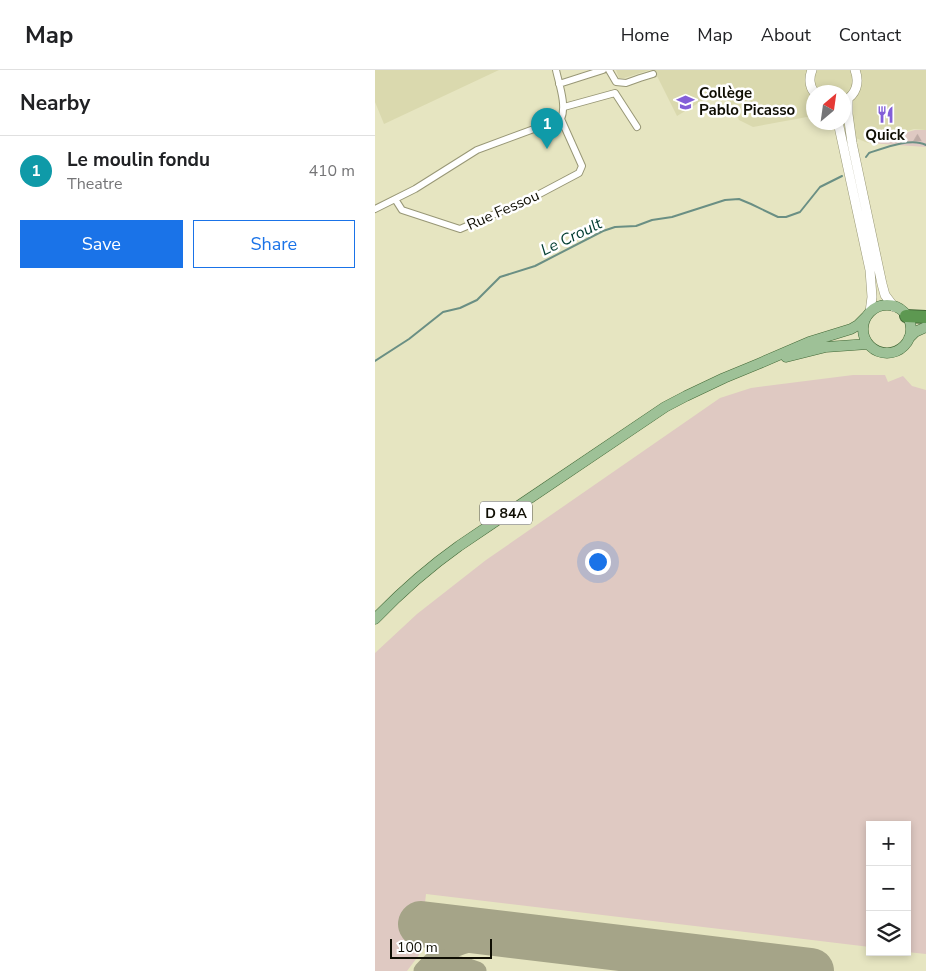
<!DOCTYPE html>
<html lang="en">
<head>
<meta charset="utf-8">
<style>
	:root { --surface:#fff; --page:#f2f2f2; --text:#202124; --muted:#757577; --line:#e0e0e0; --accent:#1a73e8 }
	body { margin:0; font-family:"Nunito Sans",sans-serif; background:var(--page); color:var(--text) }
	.controls { position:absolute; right:15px; bottom:15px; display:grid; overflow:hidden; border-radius:0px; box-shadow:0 2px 8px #0003 }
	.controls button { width:45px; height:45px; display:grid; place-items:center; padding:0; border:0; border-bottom:1px solid var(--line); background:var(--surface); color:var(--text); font:25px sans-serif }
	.compass { position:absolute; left:431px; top:15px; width:45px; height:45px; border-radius:50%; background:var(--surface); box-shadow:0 2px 8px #0003; rotate:29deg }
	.scale { position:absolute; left:15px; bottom:12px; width:102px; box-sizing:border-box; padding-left:5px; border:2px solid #0f0e03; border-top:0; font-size:14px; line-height:18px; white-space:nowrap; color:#0f0e03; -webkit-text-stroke:4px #fff; paint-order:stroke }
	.you { position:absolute; left:222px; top:491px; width:18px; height:18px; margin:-12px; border:4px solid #fff; border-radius:50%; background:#1a73e8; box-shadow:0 0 0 8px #1a73e833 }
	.badge { display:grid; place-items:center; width:32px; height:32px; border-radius:50%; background:var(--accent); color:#fff; font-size:16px; font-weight:700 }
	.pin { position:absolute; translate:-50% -41px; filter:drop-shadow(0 1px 2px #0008) }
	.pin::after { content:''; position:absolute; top:26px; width:18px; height:15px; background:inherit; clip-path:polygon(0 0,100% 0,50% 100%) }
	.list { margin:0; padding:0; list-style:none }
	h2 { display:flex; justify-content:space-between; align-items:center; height:65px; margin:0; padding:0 20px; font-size:21px }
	h2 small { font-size:16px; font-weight:400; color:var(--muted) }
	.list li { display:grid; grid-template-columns:32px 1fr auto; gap:15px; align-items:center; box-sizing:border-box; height:70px; padding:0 20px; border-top:1px solid var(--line) }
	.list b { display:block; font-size:19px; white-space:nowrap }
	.list p { margin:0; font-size:16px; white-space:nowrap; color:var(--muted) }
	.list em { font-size:16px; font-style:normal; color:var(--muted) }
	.actions { display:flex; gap:10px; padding:15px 20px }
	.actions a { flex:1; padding:11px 0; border:1px solid var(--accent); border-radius:0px; text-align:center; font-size:18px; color:var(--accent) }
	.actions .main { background:var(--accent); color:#fff }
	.icon { flex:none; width:28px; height:28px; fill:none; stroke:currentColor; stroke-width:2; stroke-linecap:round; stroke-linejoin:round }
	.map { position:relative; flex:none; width:551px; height:901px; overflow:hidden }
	header { display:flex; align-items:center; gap:30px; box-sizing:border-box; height:70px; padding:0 25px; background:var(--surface); border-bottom:1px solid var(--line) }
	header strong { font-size:24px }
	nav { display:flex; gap:28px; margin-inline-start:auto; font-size:18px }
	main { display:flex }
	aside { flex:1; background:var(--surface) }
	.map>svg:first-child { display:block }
	.built { fill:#dad9ae }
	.grass { fill:#dfc9c2 }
	.forest { fill:url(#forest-firs) }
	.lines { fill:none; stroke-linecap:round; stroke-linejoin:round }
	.stream { stroke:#6a8f84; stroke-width:2 }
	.taxiway { stroke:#a5a488; stroke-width:19 }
	.runway { stroke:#a5a488; stroke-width:46 }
	.street-casing { stroke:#989776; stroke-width:8 }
	.secondary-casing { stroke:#989776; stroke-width:10 }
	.primary-casing { stroke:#426836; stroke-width:11 }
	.highway-casing { stroke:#426836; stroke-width:14 }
	.street { stroke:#fff; stroke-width:6 }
	.secondary { stroke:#fff; stroke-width:9 }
	.primary { stroke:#9ec197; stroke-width:10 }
	.highway { stroke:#5d9851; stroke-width:12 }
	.labels { text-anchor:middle; stroke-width:5; stroke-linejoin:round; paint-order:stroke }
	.shield { fill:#fff; stroke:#57564f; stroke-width:1 }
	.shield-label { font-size:14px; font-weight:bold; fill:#0f0e03 }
	.poi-label { font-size:15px; font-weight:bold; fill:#0f0e03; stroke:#fff; text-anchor:start }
	.street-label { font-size:15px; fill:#0f0e03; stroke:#fff }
	.water-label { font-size:16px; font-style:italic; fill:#013c30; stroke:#fff }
</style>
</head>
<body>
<header>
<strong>Map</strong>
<nav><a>Home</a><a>Map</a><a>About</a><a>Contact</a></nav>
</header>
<main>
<aside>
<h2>Nearby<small></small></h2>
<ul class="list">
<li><span class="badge" style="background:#0f9aa8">1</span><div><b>Le moulin fondu</b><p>Theatre</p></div><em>410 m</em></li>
</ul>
<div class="actions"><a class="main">Save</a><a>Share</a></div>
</aside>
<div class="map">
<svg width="551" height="901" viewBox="0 0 551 901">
	<defs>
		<pattern id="forest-firs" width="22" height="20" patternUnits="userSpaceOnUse" patternTransform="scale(1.25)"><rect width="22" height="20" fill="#dfc9c2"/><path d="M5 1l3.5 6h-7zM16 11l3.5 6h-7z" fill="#beaba5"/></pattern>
	</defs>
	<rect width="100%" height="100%" fill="#e6e5c1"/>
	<path class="built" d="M 0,0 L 124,0 L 9,54 L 0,32 Z
		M 241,0 L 275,0 L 249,8 L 244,8 Z
		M 279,0 L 551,0 L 551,60 L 539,59 L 493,73 L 444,53 L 468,52 L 468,22 L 438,22 L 438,50 L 432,47 L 378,57 L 364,50 L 348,18 L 302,46 Z"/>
	<path class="grass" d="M 478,305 L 510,305 L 513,312 L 528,306 L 537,316 L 551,320 L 551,884 L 532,882 L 532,755 L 495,755 L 495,877 L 51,824 L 44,885 L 32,901 L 0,901 L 0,583 L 42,544 L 111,490 L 345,328 L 376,318 Z"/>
	<path class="forest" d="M 540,60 L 551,60 L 551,77 L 494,73 Z"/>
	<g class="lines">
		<path class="stream" d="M 491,87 L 494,83 C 509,78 536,67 551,75
			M 0,291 L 34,269 L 68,242 L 85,238 L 102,230 L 125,207 L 160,196 L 228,161 L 240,157 L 261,156 L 277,150 L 297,147 L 350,130 L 364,129 L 376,134 L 403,147 L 411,147 L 425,142 L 445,117 L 467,106"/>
		<path class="taxiway" d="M 51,900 C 69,892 85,894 102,901
			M 48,901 C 55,893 63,886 73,881 C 94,870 119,868 143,866
			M 417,901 L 426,900"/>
		<path class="runway" d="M 46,854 L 436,901"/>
		<defs>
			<path id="street" d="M 234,0 L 241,12 L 251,13 L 265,8 L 278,4
				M 184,14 L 228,0
				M 189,37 L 240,23 L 262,57
				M 20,129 L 27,140 L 85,159 L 155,129 L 204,103 L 207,96 L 186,49 C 192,36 184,14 181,0
				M 0,139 L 40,119 L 102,80 L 186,49"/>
			<path id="secondary" d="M 437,0 C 434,7 434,16 439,22
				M 473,29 L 473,44 L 477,73 L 507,214 L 510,225 L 519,237
				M 469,31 C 481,25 485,13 480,0
				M 463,52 L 495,200 L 497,227 L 495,242"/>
			<path id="primary" d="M488 259a24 24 0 1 1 48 0a24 24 0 1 1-48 0Z
				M 534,268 L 540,262 L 551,257
				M 411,287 L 451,277 L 493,274
				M 0,549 C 26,522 53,498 84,476 L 290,337 L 311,326 L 349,308 L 383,294 L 434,272 L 476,259 L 483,255 L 491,247"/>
			<path id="highway" d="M 531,246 L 551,247"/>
		</defs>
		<use href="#street" class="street-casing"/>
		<use href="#secondary" class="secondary-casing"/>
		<use href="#primary" class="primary-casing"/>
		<use href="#highway" class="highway-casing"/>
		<use href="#street" class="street"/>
		<use href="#secondary" class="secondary"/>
		<use href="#primary" class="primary"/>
		<use href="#highway" class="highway"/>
	</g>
	<defs>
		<symbol id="school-bare" viewBox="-9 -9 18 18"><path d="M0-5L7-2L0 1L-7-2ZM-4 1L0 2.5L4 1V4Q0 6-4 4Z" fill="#835ed8" stroke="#fff" stroke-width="2.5" paint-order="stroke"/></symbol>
		<symbol id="restaurant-bare" viewBox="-9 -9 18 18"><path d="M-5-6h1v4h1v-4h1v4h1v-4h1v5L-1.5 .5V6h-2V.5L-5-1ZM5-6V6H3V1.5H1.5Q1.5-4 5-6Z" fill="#835ed8" stroke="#fff" stroke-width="2.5" paint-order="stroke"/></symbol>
	</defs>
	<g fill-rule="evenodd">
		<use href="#school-bare" x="298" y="20" width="25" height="25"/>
		<use href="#restaurant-bare" x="498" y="32" width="25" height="25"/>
	</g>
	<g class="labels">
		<rect class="shield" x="105" y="431.5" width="52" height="23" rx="4"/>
		<g class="shield-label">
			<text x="131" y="448">D 84A</text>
		</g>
		<g class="poi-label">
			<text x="324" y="28">Collège<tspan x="324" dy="17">Pablo Picasso</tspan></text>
			<text x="510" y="70" text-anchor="middle">Quick</text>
		</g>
		<g class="street-label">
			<text transform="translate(128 140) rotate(-24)" y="5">Rue Fessou</text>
		</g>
		<g class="water-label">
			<text transform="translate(196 166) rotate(-26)" y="6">Le Croult</text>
		</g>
	</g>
</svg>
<div class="controls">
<button>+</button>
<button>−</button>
<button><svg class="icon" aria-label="layers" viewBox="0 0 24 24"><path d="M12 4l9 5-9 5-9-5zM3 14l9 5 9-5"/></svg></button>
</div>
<svg class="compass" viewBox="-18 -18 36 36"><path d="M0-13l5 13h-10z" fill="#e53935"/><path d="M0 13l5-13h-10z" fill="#757577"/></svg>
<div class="scale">100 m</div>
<div class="you"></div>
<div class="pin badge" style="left:172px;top:79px;background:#0f9aa8">1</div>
</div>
</main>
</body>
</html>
